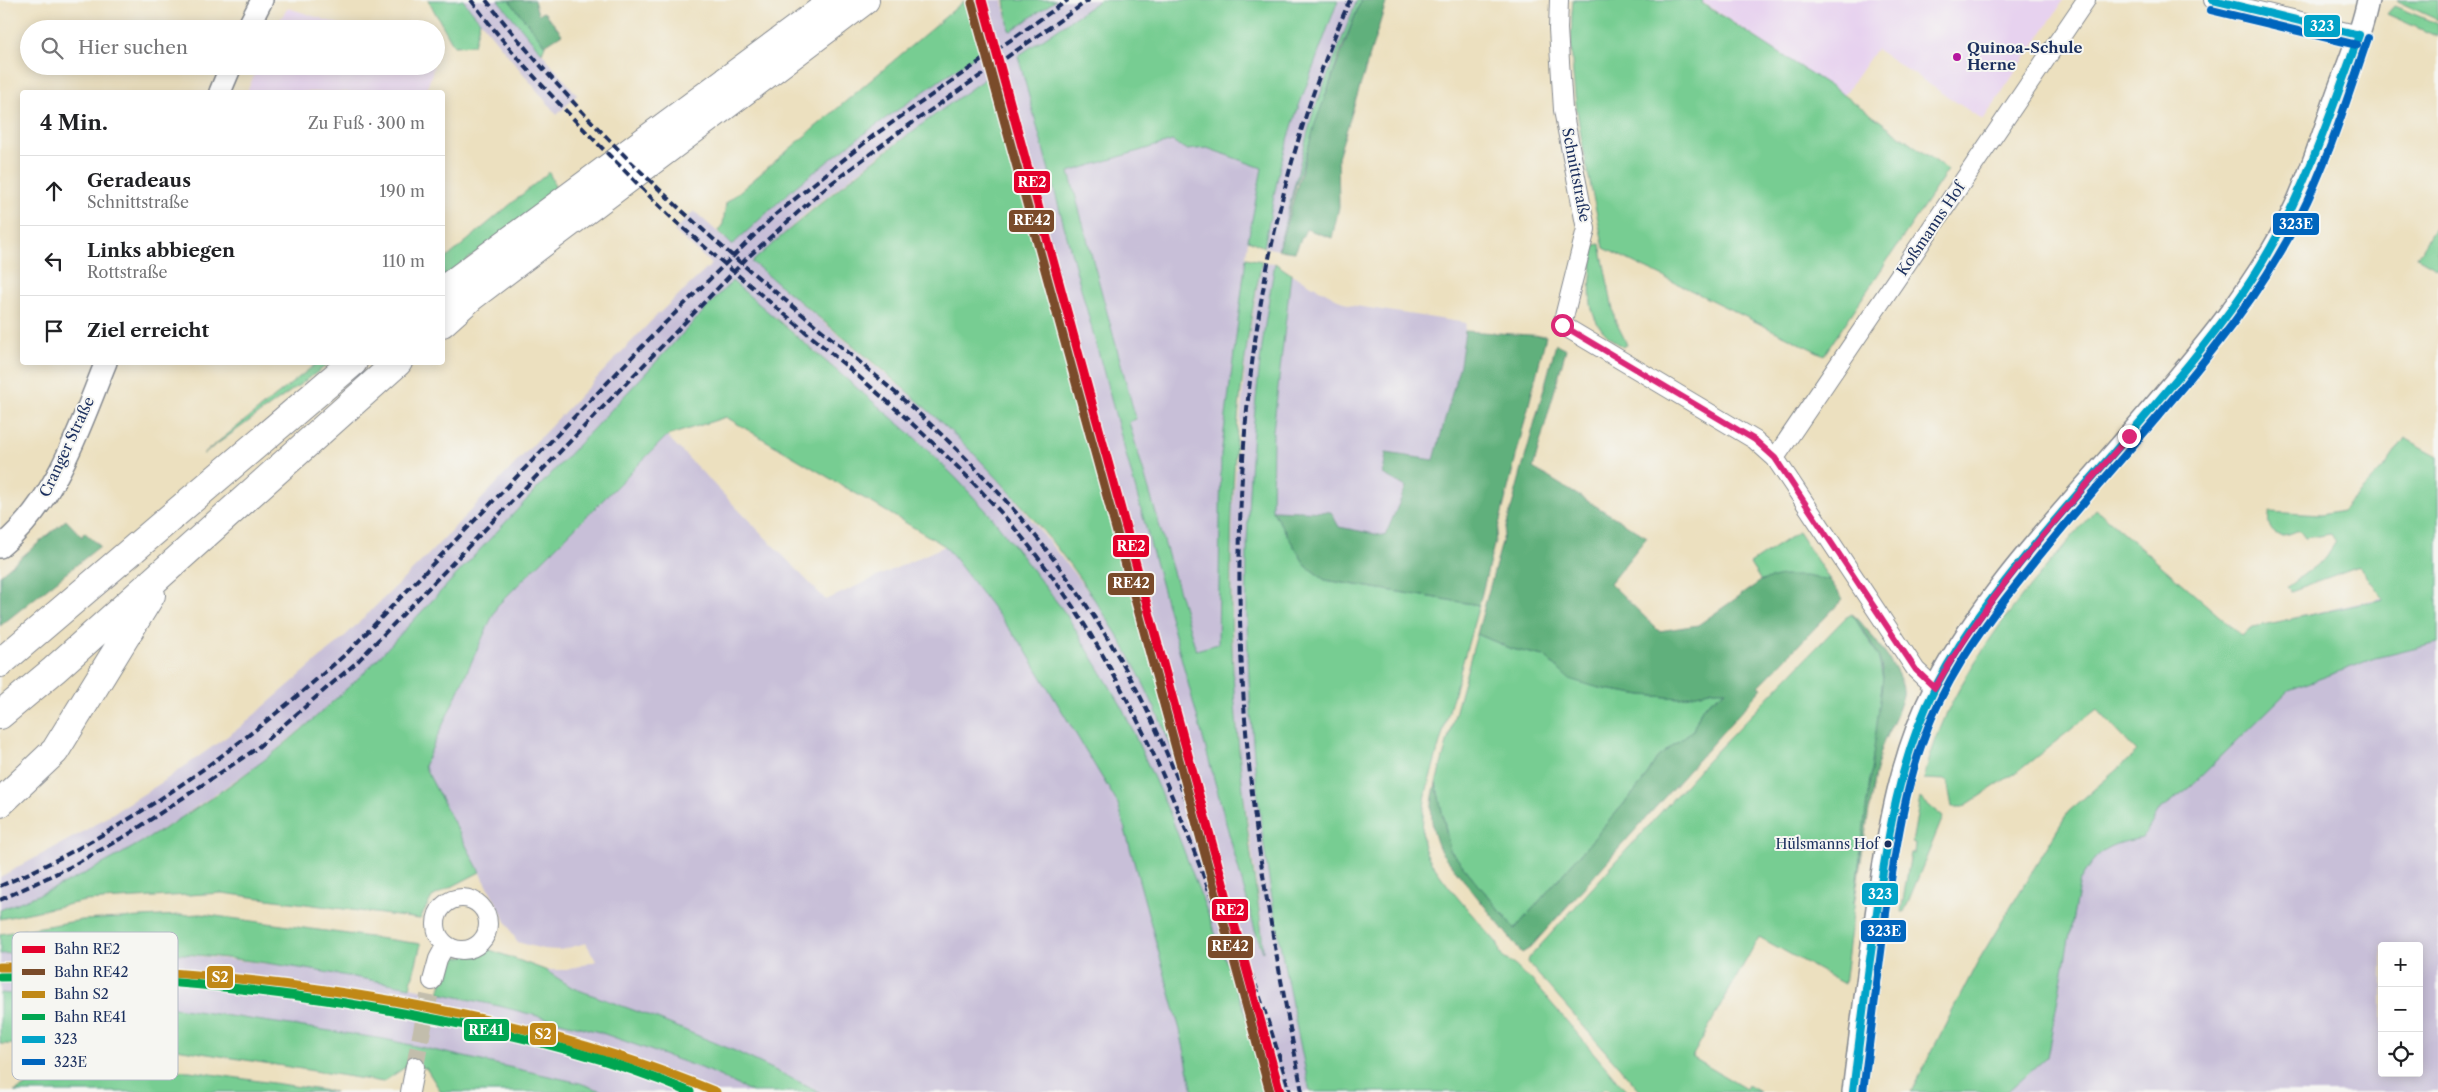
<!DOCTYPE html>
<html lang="de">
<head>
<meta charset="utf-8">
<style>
	:root { --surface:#fff; --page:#f2f2f2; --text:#202124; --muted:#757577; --line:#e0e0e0 }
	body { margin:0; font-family:"Libre Caslon Text",serif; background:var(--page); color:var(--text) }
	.controls { position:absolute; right:15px; bottom:15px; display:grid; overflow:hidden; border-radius:5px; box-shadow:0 2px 12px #0003 }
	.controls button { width:45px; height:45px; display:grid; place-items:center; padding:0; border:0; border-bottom:1px solid var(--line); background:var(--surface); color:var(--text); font:25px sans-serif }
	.stop { position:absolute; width:15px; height:15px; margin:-11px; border:4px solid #db2777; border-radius:50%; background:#fff }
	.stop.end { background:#db2777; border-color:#fff; box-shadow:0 1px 5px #0008 }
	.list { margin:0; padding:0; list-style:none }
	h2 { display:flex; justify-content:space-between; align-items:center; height:65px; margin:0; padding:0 20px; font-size:21px }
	h2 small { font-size:16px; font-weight:400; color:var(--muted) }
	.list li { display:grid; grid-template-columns:32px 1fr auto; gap:15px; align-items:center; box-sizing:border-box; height:70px; padding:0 20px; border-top:1px solid var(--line) }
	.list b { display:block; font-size:19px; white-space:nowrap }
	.list p { margin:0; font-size:16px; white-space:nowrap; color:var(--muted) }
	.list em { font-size:16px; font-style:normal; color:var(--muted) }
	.icon { flex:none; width:28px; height:28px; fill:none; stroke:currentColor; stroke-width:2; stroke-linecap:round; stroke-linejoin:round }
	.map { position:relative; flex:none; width:2438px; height:1092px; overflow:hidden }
	.search { position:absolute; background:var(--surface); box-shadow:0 2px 12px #0003; left:20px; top:20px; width:425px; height:55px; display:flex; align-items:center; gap:12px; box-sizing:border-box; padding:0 18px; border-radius:28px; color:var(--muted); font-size:19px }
	.panel { position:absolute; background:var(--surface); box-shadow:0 2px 12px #0003; left:20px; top:90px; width:425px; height:275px; border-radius:5px }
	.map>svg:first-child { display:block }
	.built { fill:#e7d2ef }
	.industrial { fill:#c8bfd8; fill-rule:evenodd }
	.green { fill:#77cd92; stroke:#497e78 }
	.forest { fill:#61b07c; stroke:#3e706d }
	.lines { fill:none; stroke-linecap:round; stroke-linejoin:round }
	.minor-tunnel { stroke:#c2bdac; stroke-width:18; stroke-dasharray:18 9; stroke-linecap:butt }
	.minor-casing { stroke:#84888e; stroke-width:20 }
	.tertiary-casing { stroke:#84888e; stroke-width:24 }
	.motorway-casing { stroke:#84888e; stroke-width:30 }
	.minor { stroke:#fff; stroke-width:18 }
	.tertiary { stroke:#fff; stroke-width:21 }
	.motorway { stroke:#fff; stroke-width:28 }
	.rail { stroke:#1b2f5e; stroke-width:4; stroke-dasharray:8 4; stroke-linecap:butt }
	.bus-1-casing { stroke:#f6f6f2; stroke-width:11 }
	.bus-2-casing { stroke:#f6f6f2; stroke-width:11 }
	.bus-1 { stroke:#01a3c8; stroke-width:8 }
	.bus-2 { stroke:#0065bd; stroke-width:8 }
	.rail-1-casing { stroke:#f6f6f2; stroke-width:12 }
	.rail-2-casing { stroke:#f6f6f2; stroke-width:12 }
	.rail-3-casing { stroke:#f6f6f2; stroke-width:12 }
	.rail-4-casing { stroke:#f6f6f2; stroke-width:12 }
	.rail-1 { stroke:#e4002b; stroke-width:9 }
	.rail-2 { stroke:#7a4b2a; stroke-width:9 }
	.rail-3 { stroke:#c08818; stroke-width:9 }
	.rail-4 { stroke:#00a651; stroke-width:9 }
	.route { stroke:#db2777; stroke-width:6 }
	.poi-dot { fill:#b5179e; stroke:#f6f6f2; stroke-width:2 }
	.bus-dot { fill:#1b2f5e; stroke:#f6f6f2; stroke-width:2 }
	.labels { text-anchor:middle; stroke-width:4; stroke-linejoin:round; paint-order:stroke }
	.bus-label { font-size:14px; fill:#1b2f5e; stroke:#f6f6f2; text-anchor:end }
	.poi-label { font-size:15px; font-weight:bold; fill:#1b2f5e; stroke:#f6f6f2; text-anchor:start }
	.street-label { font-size:15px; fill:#1b2f5e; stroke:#f6f6f2 }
	.key { fill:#f6f6f2; stroke:#b4bac6; stroke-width:1 }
	.key-label { font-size:14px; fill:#1b2f5e }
	.line-badge { stroke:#f6f6f2; stroke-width:2 }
	.badge-label { font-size:14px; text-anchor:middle; font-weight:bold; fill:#fff }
</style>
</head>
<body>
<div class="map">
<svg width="2438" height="1092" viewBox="0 0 2438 1092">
	<rect width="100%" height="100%" fill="#f6f6f2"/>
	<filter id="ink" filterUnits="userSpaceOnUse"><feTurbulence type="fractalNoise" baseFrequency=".02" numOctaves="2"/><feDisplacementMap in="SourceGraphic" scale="10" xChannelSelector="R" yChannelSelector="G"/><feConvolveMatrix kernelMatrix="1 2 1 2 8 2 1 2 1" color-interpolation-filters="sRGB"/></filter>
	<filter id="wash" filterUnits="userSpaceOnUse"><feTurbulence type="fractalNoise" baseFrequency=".0096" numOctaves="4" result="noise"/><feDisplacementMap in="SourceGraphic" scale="20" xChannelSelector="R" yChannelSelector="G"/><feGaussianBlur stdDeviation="1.12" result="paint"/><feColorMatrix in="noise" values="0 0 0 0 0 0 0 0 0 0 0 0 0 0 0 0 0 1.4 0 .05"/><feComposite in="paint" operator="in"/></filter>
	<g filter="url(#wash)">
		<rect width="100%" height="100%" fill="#ece0bf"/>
		<path class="built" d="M 1703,0 L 2064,0 L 1983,120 L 1876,49 L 1844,95 L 1702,2 Z
			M 288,8 L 354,29 L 273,29 Z
			M 258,66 L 434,66 L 426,92 L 247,92 Z"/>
		<path class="industrial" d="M 463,0 L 498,0 L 577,95 L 557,115 Z
			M 990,0 L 1003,0 L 1009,30 L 1011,31 L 1056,0 L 1100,0 L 1018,56 L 1255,930 L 1263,950 L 1262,925 L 1243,786 L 1234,690 L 1232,583 L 1233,505 L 1246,355 L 1262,262 L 1275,263 L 1268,301 L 1249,497 L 1248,576 L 1250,687 L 1260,815 L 1272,899 L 1310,1092 L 1269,1092 L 1250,1025 L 1170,814 L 1121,705 L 1066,614 L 991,516 L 956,478 L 913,436 L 774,316 L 506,524 L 366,671 L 312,720 L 263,761 L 180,818 L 120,855 L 69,882 L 0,910 L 0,877 L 81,833 L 161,783 L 239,728 L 341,640 L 429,554 L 655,317 L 712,264 L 674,231 L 694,211 L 732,245 L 796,186 L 862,135 L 986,46 L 974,5 ZM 996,74 L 1018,166 L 1114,524 L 1186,779 L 1148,692 L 1119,637 L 1092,596 L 1011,494 L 978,457 L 931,413 L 752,262 L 811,209 L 886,150 L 989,76 L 990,77 Z
			M 1338,0 L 1357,0 L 1312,116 L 1278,250 L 1264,247 L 1280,166 L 1296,114 Z
			M 1172,141 L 1187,150 L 1206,148 L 1262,168 L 1248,240 L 1221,455 L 1218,644 L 1196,650 L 1129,421 L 1136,420 L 1069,171 Z
			M 1291,274 L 1349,305 L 1466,323 L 1460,364 L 1434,460 L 1386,453 L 1406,487 L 1385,536 L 1339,527 L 1272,510 L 1273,431 Z
			M 667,436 L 826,600 L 945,546 L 1024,648 L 1118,804 L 1180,1030 L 1193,1092 L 820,1092 L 735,1051 L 655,1018 L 573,988 L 545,970 L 567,970 L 596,961 L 586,943 L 560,950 L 543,949 L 517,942 L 424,766 L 497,606 Z
			M 2438,585 L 2438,1092 L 1911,1092 L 1977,963 L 2068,812 L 2138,752 L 2253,627 ZM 2382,946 L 2419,946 L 2419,1073 L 2382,1073 Z
			M 57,950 L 170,953 L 314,969 L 410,987 L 499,1006 L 599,1032 L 709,1071 L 752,1092 L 604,1092 L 580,1083 L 384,1039 L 162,1006 L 0,993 L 0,954 Z"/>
		<path class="green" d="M 428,0 L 463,0 L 480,21 L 474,45 L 454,46 Z
			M 498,0 L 509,0 L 545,45 L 542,53 Z
			M 1005,0 L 1056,0 L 1011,31 L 1009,30 Z
			M 1100,0 L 1338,0 L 1296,114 L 1280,166 L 1264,247 L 1248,240 L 1262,168 L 1207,148 L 1187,150 L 1172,141 L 1069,172 L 1136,419 L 1129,422 L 1196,650 L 1218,644 L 1221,455 L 1246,258 L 1262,261 C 1232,400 1226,548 1234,690 C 1238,747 1244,805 1252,863 C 1256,893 1262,922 1263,952 L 1255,930 L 1018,56 Z
			M 1357,0 L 1361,0 L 1339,55 L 1296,184 L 1278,250 L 1312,116 Z
			M 1573,0 L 1703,0 L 1702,3 L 1844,95 L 1948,170 L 1824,355 L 1604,248 C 1587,166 1565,84 1573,0 Z
			M 2398,0 L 2438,0 L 2438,20 L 2397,1 Z
			M 964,1 L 967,9 L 975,7 L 986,46 L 983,50 L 862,135 L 796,186 L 732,245 L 718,231 L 723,224 L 726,203 Z
			M 2394,6 L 2438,24 L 2438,37 L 2387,14 Z
			M 996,74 L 1011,143 L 1114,524 L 1187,783 C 1166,734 1146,683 1118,636 C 1079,572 1030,511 978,458 C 908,387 828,326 752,262 C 828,194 907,134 990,75 L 991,77 Z
			M 549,172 L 557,191 L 443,278 L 443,261 Z
			M 2438,222 L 2438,269 L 2417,257 Z
			M 1600,244 L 1615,320 L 1627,344 L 1623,347 C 1579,321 1591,289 1594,245 Z
			M 1275,263 L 1291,274 L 1273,431 L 1272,510 L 1306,566 L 1325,580 L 1479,605 L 1428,785 C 1424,803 1421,825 1423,843 C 1427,867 1480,923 1498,944 C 1502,962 1502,955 1514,965 C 1521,970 1522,975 1530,978 L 1627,1092 L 1610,1092 L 1606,1088 L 1599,1092 L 1310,1092 C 1291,1000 1271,908 1260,815 C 1239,633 1242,445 1275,263 Z
			M 732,281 L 913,436 L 956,478 L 991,516 L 1066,614 L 1121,705 L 1170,814 L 1250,1025 L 1269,1092 L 1193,1092 L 1180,1030 L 1118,804 L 1024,648 L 945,546 L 726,417 L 667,436 L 497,606 L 424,766 L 480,872 L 432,897 L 420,919 L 222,893 L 85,901 L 0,919 L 0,910 C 23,900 48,892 70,881 C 137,848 203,806 263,761 C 299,734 332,702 366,671 Z
			M 317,363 L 330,363 L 203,454 Z
			M 2405,438 L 2438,456 L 2438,643 L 2376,658 L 2289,690 L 2190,787 L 2160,809 L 2143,838 C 2109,844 2098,849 2080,880 L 2047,1057 L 2008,1092 L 1911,1092 L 1977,963 L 2068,812 L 2137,752 L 2097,709 L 2021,769 L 1963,807 L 1952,807 L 1947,780 L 1924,779 C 1949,673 2027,589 2096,509 L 2241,635 L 2253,627 L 2384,599 L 2359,566 L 2291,591 L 2287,587 L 2326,558 L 2336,542 L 2331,534 L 2305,538 L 2299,530 C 2294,532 2288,535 2283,535 C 2270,536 2266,521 2270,512 L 2321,515 L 2342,511 L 2386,465 Z
			M 1798,532 L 1830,580 C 1805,576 1785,575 1761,581 L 1750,564 Z
			M 1852,614 L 1878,655 L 1883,680 L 1844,984 L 1759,937 L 1692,1057 L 1746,1089 L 1748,1085 L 1760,1092 L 1641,1092 L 1535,971 L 1528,962 L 1529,958 L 1706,762 L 1845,618 Z
			M 1477,634 L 1512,649 L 1544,656 L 1553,665 L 1599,688 L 1642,695 L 1680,698 L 1713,690 L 1727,689 L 1702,708 L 1693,730 L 1657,758 L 1642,783 L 1515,929 L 1450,850 L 1436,783 Z
			M 1920,798 L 1943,817 L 1904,912 L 1901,912 L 1911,853 L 1914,853 L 1915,844 L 1912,843 Z
			M 201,914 L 421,944 L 410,987 C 331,973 251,958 170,953 C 114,949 56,950 0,954 L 0,934 L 82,920 Z
			M 485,948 L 545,970 L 573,988 L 655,1018 L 735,1051 L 820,1092 L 752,1092 L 709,1071 L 599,1032 L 499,1006 L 439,993 L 449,956 L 461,957 Z
			M 0,993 L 162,1006 L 384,1039 L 580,1083 L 604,1092 L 441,1092 L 426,1068 L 407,1066 L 383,1082 L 164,1047 L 0,1044 Z
			M 86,1069 L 190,1071 L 335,1092 L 14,1092 C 40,1078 56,1070 86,1069 Z"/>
		<path class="forest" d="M 509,0 L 534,0 L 538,14 L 544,12 L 562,34 L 545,45 Z
			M 1361,0 L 1387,0 L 1338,157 L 1339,207 L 1332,238 L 1306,229 L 1295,252 L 1279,250 L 1315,124 Z
			M 1465,331 L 1546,336 L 1479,605 L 1325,580 L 1306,566 L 1272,510 L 1331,512 L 1339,527 L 1385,536 L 1406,487 L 1383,474 L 1386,453 L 1434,460 L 1460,364 Z
			M 1556,344 L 1566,349 L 1533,468 L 1647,537 L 1610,583 L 1659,631 L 1698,625 L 1761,581 L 1781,576 L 1805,576 L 1830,580 L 1843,599 L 1759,686 L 1762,688 L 1530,948 L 1522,953 L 1441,852 C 1430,829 1429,808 1436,783 L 1450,850 L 1515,929 L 1642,783 L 1657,758 L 1693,730 L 1702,708 L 1726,690 L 1713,690 L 1680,698 L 1642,695 L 1599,688 L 1569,679 L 1544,656 L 1512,649 L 1477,634 Z
			M 66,520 L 82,537 L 84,532 L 100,546 L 0,626 L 0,575 Z
			M 1852,614 L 1858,619 C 1870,633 1907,677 1903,695 C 1898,717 1884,736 1879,755 L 1880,756 L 1875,774 L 1854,903 L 1883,677 C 1881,652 1865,634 1852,614 Z"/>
	</g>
	<g filter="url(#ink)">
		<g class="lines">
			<path class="minor-tunnel" d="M 415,1066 L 432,981"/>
			<defs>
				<path id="minor" d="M 1559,0 L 1558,29 L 1563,110 L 1586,229 L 1562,325 L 1755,440 L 1775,458 L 1916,670 L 1935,688
					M 2213,0 L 2359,35
					M 1775,458 L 2086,0
					M436 924a26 26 0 1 1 52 0a26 26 0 1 1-52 0Z
					M 432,981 L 438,959 L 445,946
					M 410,1092 L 415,1066"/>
				<path id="tertiary" d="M 247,29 L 262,0
					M 220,92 L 231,66
					M 0,547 C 57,501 79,428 106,362
					M 1853,1092 C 1861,1028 1869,965 1878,901 C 1889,827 1901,753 1936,686 C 1985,593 2061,515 2129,436 C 2188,367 2258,288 2296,205 C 2312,169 2324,131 2337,94 C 2348,63 2362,32 2368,0"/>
				<path id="motorway" d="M 442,291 L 834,1
					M 442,323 L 471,297 L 865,0
					M 0,663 L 353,362
					M 0,715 L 54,670 L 398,362
					M 0,803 L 55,751 L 151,595"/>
			</defs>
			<use href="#minor" class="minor-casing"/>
			<use href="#tertiary" class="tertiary-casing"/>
			<use href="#motorway" class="motorway-casing"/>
			<use href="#minor" class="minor"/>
			<use href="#tertiary" class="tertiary"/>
			<use href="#motorway" class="motorway"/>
			<path class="rail" d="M 471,0 C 516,60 567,113 620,166 C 643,189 665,213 690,234 C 792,324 904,406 996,507 C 1096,617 1157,750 1208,888 C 1234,956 1257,1023 1278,1092
				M 486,0 C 551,82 623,158 701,228 C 802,319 916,399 1006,501 C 1058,560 1104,626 1140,696 C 1167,750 1189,806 1210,862 C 1240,938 1267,1014 1290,1092
				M 0,886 C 130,831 243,745 348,652 L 660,328 L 775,215 L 873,136 L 1068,0
				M 0,900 L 70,867 L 129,834 L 256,749 L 357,662 L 747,258 L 824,189 L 895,135 L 1089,0
				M 1302,1092 C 1283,990 1262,887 1251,784 C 1223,523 1242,242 1350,0"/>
			<defs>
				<path id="bus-1" d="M 2213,0 L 2359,35
					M 1853,1092 C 1860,1034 1867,976 1876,919 C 1887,839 1899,759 1936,686 C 1966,628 2009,575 2051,525 C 2112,453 2177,384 2233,307 C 2295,221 2324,133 2359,35"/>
				<path id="bus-2" d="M 2211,10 L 2357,45
					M 1863,1092 C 1871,1032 1878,973 1886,913 C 1896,846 1906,777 1933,715 C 1955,665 1987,621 2021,579 C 2082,500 2152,428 2214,348 C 2246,308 2276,264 2299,218 C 2328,161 2347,99 2368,38"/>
			</defs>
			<use href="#bus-1" class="bus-1-casing"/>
			<use href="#bus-2" class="bus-2-casing"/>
			<use href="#bus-1" class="bus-1"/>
			<use href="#bus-2" class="bus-2"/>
			<defs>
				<path id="rail-1" d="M 982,0 L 1280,1092"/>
				<path id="rail-2" d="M 972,3 L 1270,1092"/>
				<path id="rail-3" d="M 0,967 C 133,966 263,978 394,1001 C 504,1021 612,1048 716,1092"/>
				<path id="rail-4" d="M 0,977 C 148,975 295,991 440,1020 C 525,1037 610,1058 690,1092"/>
			</defs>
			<use href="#rail-1" class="rail-1-casing"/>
			<use href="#rail-2" class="rail-2-casing"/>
			<use href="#rail-3" class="rail-3-casing"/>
			<use href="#rail-4" class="rail-4-casing"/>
			<use href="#rail-1" class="rail-1"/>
			<use href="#rail-2" class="rail-2"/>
			<use href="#rail-3" class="rail-3"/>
			<use href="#rail-4" class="rail-4"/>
		</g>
	</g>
	<g class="lines" filter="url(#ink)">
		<path class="route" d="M 1562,325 L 1755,440 L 1775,458 L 1916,670 L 1935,688 C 1988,594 2059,516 2129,436"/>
	</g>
	<circle class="poi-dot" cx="1957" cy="57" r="5"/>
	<circle class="bus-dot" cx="1888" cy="844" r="4.5"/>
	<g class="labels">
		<g class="bus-label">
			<text x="1879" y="849">Hülsmanns Hof</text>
		</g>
		<g class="poi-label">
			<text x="1967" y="53">Quinoa-Schule<tspan x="1967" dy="17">Herne</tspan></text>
		</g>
		<g class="street-label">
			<text transform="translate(1576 175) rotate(79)" y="5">Schnittstraße</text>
			<text transform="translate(1931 229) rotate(-56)" y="5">Koßmanns Hof</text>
			<text transform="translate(67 447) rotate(-65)" y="5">Cranger Straße</text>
		</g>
	</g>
	<rect x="12" y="932" width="166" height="148" rx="8" class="key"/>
	<rect x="22" y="946" width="23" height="7" fill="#e4002b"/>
	<rect x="22" y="969" width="23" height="6" fill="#7a4b2a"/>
	<rect x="22" y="991" width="23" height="7" fill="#c08818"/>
	<rect x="22" y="1014" width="23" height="6" fill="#00a651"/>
	<rect x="22" y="1036" width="23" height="7" fill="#01a3c8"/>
	<rect x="22" y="1059" width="23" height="6" fill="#0065bd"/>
	<g class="key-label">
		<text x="54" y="954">Bahn RE2</text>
		<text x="54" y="977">Bahn RE42</text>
		<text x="54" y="999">Bahn S2</text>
		<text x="54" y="1022">Bahn RE41</text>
		<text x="54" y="1044">323</text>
		<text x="54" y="1067">323E</text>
	</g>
	<g class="line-badge">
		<rect x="2303" y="14" width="38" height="24" rx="5" fill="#01a3c8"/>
		<rect x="1013" y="170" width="38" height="24" rx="5" fill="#e4002b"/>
		<rect x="1008" y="209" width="47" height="24" rx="5" fill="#7a4b2a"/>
		<rect x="2272" y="212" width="48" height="24" rx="5" fill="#0065bd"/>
		<rect x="1112" y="534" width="38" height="24" rx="5" fill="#e4002b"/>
		<rect x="1107" y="572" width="48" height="24" rx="5" fill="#7a4b2a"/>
		<rect x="1861" y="882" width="38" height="24" rx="5" fill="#01a3c8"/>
		<rect x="1211" y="898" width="38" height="24" rx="5" fill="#e4002b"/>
		<rect x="1860" y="919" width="47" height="24" rx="5" fill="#0065bd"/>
		<rect x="1207" y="935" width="47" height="24" rx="5" fill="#7a4b2a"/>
		<rect x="206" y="965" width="28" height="24" rx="5" fill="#c08818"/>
		<rect x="463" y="1018" width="47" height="24" rx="5" fill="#00a651"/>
		<rect x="529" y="1022" width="28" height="24" rx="5" fill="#c08818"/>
	</g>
	<g class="badge-label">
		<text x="2322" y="31">323</text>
		<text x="1032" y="187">RE2</text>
		<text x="1032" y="225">RE42</text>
		<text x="2296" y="229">323E</text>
		<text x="1131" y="551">RE2</text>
		<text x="1131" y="588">RE42</text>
		<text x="1880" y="899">323</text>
		<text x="1230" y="915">RE2</text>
		<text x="1884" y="936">323E</text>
		<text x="1230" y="951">RE42</text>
		<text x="220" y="982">S2</text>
		<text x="486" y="1035">RE41</text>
		<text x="543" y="1039">S2</text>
	</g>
</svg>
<div class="controls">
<button>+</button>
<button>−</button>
<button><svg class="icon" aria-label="locate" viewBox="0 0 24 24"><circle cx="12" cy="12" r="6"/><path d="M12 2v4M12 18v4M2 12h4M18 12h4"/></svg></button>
</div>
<div class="stop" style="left:1562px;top:325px"></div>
<div class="stop end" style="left:2129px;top:436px"></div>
<div class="search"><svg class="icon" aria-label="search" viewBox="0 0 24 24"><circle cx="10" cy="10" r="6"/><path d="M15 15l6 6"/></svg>Hier suchen</div>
<section class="panel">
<h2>4 Min.<small>Zu Fuß · 300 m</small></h2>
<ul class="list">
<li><svg class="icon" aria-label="ahead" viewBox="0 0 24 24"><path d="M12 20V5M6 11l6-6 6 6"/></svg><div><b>Geradeaus</b><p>Schnittstraße</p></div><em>190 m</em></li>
<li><svg class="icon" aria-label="left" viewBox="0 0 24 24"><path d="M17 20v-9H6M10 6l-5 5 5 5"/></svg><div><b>Links abbiegen</b><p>Rottstraße</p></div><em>110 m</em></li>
<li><svg class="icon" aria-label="arrive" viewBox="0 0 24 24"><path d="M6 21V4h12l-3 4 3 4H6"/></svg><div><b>Ziel erreicht</b></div></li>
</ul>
</section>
</div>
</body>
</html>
